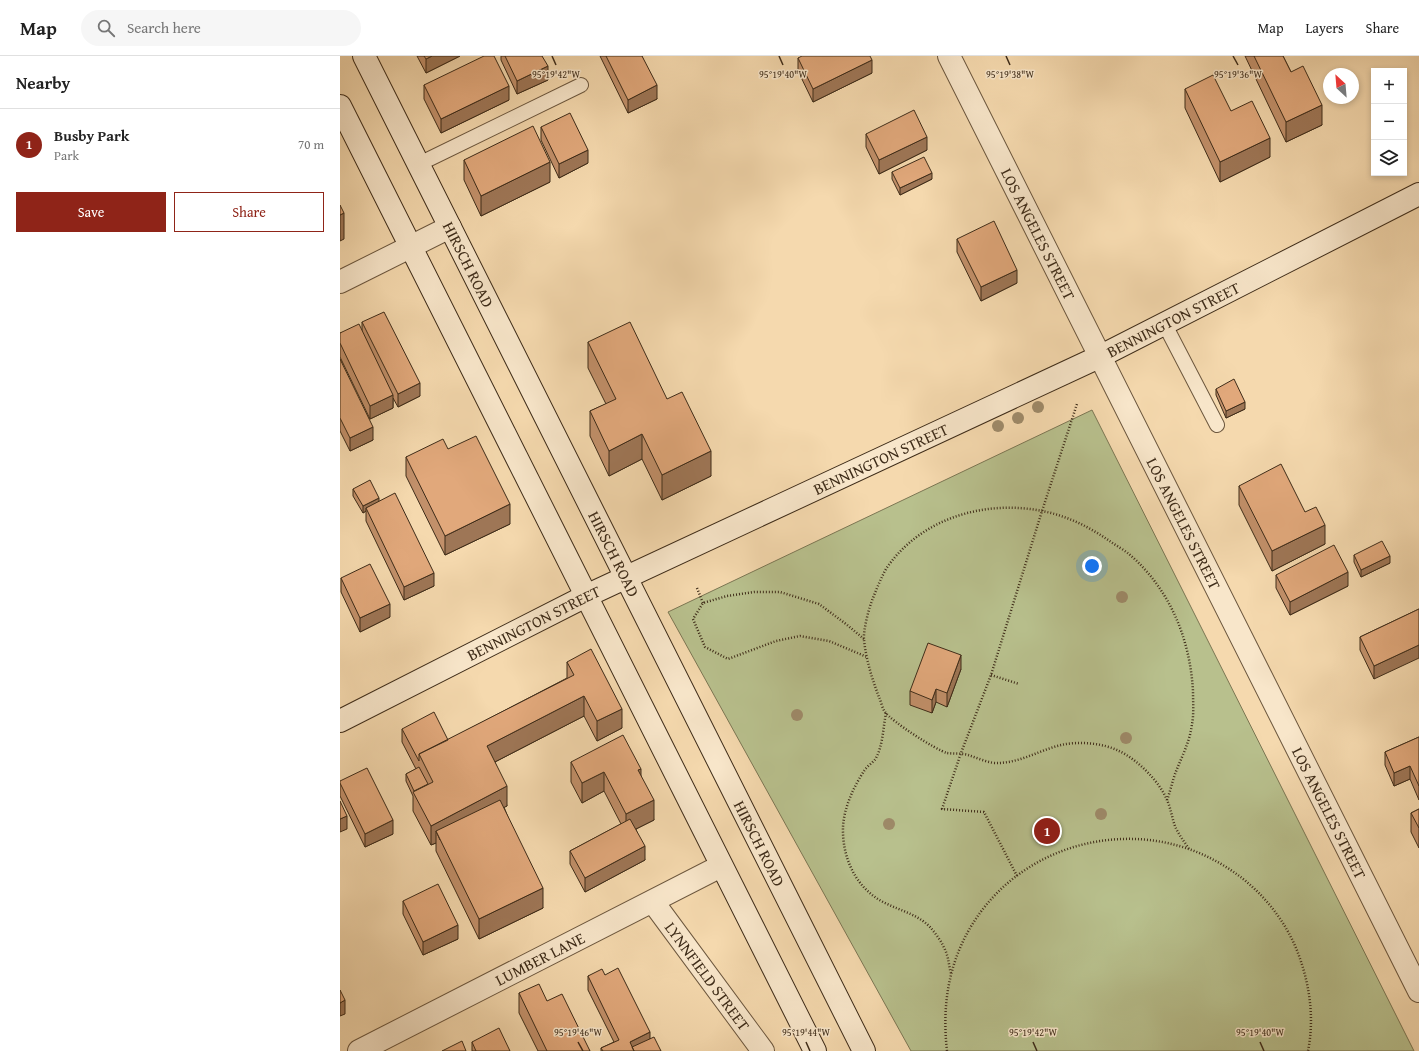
<!DOCTYPE html>
<html lang="en">
<head>
<meta charset="utf-8">
<style>
	:root { --surface:#fff; --page:#f6f6f6; --text:#222; --muted:#767676; --line:#e0e0e0; --accent:#8f2418 }
	body { margin:0; font-family:"Gentium Book Plus",serif; background:var(--page); color:var(--text) }
	.controls { position:absolute; right:12px; top:12px; display:grid; overflow:hidden; border-radius:0px; box-shadow:0 2px 6px #0003 }
	.controls button { width:36px; height:36px; display:grid; place-items:center; padding:0; border:0; border-bottom:1px solid var(--line); background:var(--surface); color:var(--text); font:20px sans-serif }
	.compass { position:absolute; left:983px; top:12px; width:36px; height:36px; border-radius:50%; background:var(--surface); box-shadow:0 2px 6px #0003; rotate:334deg }
	.you { position:absolute; left:752px; top:510px; width:14px; height:14px; margin:-10px; border:3px solid #fff; border-radius:50%; background:#1a73e8; box-shadow:0 0 0 6px #1a73e833 }
	.badge { display:grid; place-items:center; width:26px; height:26px; border-radius:50%; background:var(--accent); color:#fff; font-size:13px; font-weight:700 }
	.pin { position:absolute; translate:-50% -50%; border:2px solid #fff; box-shadow:0 1px 4px #0006 }
	.list { margin:0; padding:0; list-style:none }
	h2 { display:flex; justify-content:space-between; align-items:center; height:52px; margin:0; padding:0 16px; font-size:17px }
	h2 small { font-size:13px; font-weight:400; color:var(--muted) }
	.list li { display:grid; grid-template-columns:26px 1fr auto; gap:12px; align-items:center; box-sizing:border-box; height:72px; padding:0 16px; border-top:1px solid var(--line) }
	.list b { display:block; font-size:15px; white-space:nowrap }
	.list p { margin:0; font-size:13px; white-space:nowrap; color:var(--muted) }
	.list em { font-size:13px; font-style:normal; color:var(--muted) }
	.actions { display:flex; gap:8px; padding:12px 16px }
	.actions a { flex:1; padding:9px 0; border:1px solid var(--accent); border-radius:0px; text-align:center; font-size:14px; color:var(--accent) }
	.actions .main { background:var(--accent); color:#fff }
	.icon { flex:none; width:22px; height:22px; fill:none; stroke:currentColor; stroke-width:2; stroke-linecap:round; stroke-linejoin:round }
	.map { position:relative; flex:none; width:1079px; height:995px; overflow:hidden }
	header { display:flex; align-items:center; gap:24px; box-sizing:border-box; height:56px; padding:0 20px; background:var(--surface); border-bottom:1px solid var(--line) }
	header strong { font-size:19px }
	nav { display:flex; gap:22px; margin-inline-start:auto; font-size:14px }
	.search { width:280px; height:36px; background:var(--page); display:flex; align-items:center; gap:10px; box-sizing:border-box; padding:0 14px; border-radius:22px; color:var(--muted); font-size:15px }
	main { display:flex }
	aside { flex:1; background:var(--surface) }
	.map>svg:first-child { display:block }
	.green { fill:#b8c08d; stroke:#7b7653 }
	.lines { fill:none; stroke-linecap:round; stroke-linejoin:round }
	.lane-casing { stroke:#6c573e; stroke-width:16 }
	.street-casing { stroke:#6c573e; stroke-width:24 }
	.secondary-casing { stroke:#3e2c19; stroke-width:24 }
	.path { stroke:#3e2c19; stroke-width:2.5; stroke-dasharray:1 2; stroke-linecap:butt }
	.lane { stroke:#f8e6ca; stroke-width:14 }
	.street { stroke:#f8e6ca; stroke-width:22 }
	.secondary { stroke:#f8e6ca; stroke-width:22 }
	.tree { fill:#9e8a69 }
	.wall { fill:#c2906a; stroke:#3e2c19 }
	.shaded-wall { fill:#9e7656; stroke:#3e2c19 }
	.building { fill:#e1a87b; stroke:#3e2c19 }
	.ticks { fill:none; stroke:#3e2c19; stroke-width:1.5 }
	.labels { text-anchor:middle; stroke-width:3; stroke-linejoin:round; paint-order:stroke }
	.street-label { font-size:16px; fill:#3e2c19; stroke:#f8e6ca }
	.ticks-label { font-size:10px; text-anchor:middle; fill:#3e2c19; stroke:#f8e6ca; stroke-width:3; stroke-linejoin:round; paint-order:stroke }
</style>
</head>
<body>
<header>
<strong>Map</strong>
<div class="search"><svg class="icon" aria-label="search" viewBox="0 0 24 24"><circle cx="10" cy="10" r="6"/><path d="M15 15l6 6"/></svg>Search here</div>
<nav><a>Map</a><a>Layers</a><a>Share</a></nav>
</header>
<main>
<aside>
<h2>Nearby<small></small></h2>
<ul class="list">
<li><span class="badge">1</span><div><b>Busby Park</b><p>Park</p></div><em>70 m</em></li>
</ul>
<div class="actions"><a class="main">Save</a><a>Share</a></div>
</aside>
<div class="map">
<svg width="1079" height="995" viewBox="0 0 1079 995">
	<rect width="100%" height="100%" fill="#f5d9ae"/>
	<filter id="stains"><feTurbulence type="fractalNoise" baseFrequency=".005" numOctaves="4"/><feColorMatrix values="0 0 0 0 .2 0 0 0 0 .09 0 0 0 0 .02 0 0 0 .5 -.17"/></filter>
	<radialGradient id="worn" r=".72"><stop offset=".6" stop-color="#630" stop-opacity="0"/><stop offset="1" stop-color="#630" stop-opacity=".3"/></radialGradient>
	<path class="green" d="M 752,354 L 1074,995 L 571,995 L 328,556 Z"/>
	<g class="lines">
		<defs>
			<path id="lane" d="M 79,108 L 241,29
				M 824,267 L 877,369"/>
			<g id="street">
				<path id="s1" d="M 609,0 L 1079,935"/>
				<path d="M 0,226 L 110,171"/>
				<path id="s2" d="M 313,846 L 423,995"/>
				<path id="s3" d="M 19,995 L 381,810"/>
			</g>
			<g id="secondary">
				<path id="s4" d="M 24,0 L 524,995"/>
				<path d="M 0,50 L 475,995"/>
				<path id="s5" d="M 0,665 L 246,540 L 761,300 L 1079,138"/>
			</g>
		</defs>
		<use href="#lane" class="lane-casing"/>
		<use href="#street" class="street-casing"/>
		<use href="#secondary" class="secondary-casing"/>
		<path class="path" d="M 357,532 L 363,547
			M 524,583 L 506,568 L 479,548 L 440,536 L 414,536 L 387,540 L 363,547 L 353,563 L 365,591 L 388,603 L 436,585 L 460,580 L 489,585 L 527,601
			M 651,619 L 679,628
			M 546,657 C 543,672 543,689 536,702 C 533,707 527,710 524,715 C 513,732 504,752 503,771 C 502,802 516,833 545,847 C 561,855 577,858 590,871 C 597,879 604,889 607,899 C 609,905 609,911 611,917
			M 827,744 C 830,736 832,727 835,718 C 841,702 850,686 852,668 C 854,658 853,646 853,635 C 850,583 830,533 789,498 C 784,494 777,490 771,486 C 757,476 741,467 724,461 C 662,439 584,456 546,513 C 541,522 537,532 533,542 C 529,551 523,575 524,584 C 526,603 532,623 539,641 C 541,645 542,652 545,656 C 551,665 596,694 607,697 C 614,698 621,697 628,699 C 638,702 650,708 659,707 C 682,706 700,694 721,689 C 739,685 763,687 779,695 C 797,703 820,726 827,744 C 831,753 832,762 835,770 C 838,778 844,785 849,793
			M 677,820 L 644,756 L 602,753 L 621,697 L 651,619 L 702,455 L 737,348
			M 607,995 C 603,959 606,925 620,892 C 664,789 793,752 886,811 C 917,830 942,859 956,892 C 969,924 975,960 968,995"/>
		<use href="#lane" class="lane"/>
		<use href="#street" class="street"/>
		<use href="#secondary" class="secondary"/>
	</g>
	<g class="tree">
		<circle cx="698" cy="351" r="6"/>
		<circle cx="678" cy="362" r="6"/>
		<circle cx="658" cy="370" r="6"/>
		<circle cx="782" cy="541" r="6"/>
		<circle cx="457" cy="659" r="6"/>
		<circle cx="786" cy="682" r="6"/>
		<circle cx="761" cy="758" r="6"/>
		<circle cx="549" cy="768" r="6"/>
	</g>
	<path class="wall" d="M 77,0 L 120,0 L 86,17 Z
		M 161,0 L 202,0 L 208,24 L 177,38 L 161,4 Z
		M 260,0 L 302,0 L 317,43 L 288,57 Z
		M 905,0 L 943,0 L 951,16 L 982,69 L 946,86 Z
		M 458,2 L 532,17 L 473,46 L 458,15 Z
		M 84,29 L 169,44 L 101,77 L 84,43 Z
		M 845,33 L 891,55 L 930,101 L 880,126 L 845,52 Z
		M 201,71 L 248,107 L 219,122 L 201,84 Z
		M 526,78 L 587,94 L 539,118 L 526,91 Z
		M 124,104 L 210,126 L 141,160 L 124,124 Z
		M 552,116 L 592,123 L 560,139 L 552,123 Z
		M 617,183 L 677,227 L 641,245 L 617,196 Z
		M 22,266 L 80,340 L 58,351 L 53,342 L 53,352 L 30,363 L 0,301 L 0,277 L 22,275 Z
		M 248,286 L 327,343 L 371,420 L 322,444 L 302,403 L 269,420 L 250,380 L 250,355 L 266,348 L 248,312 Z
		M 0,303 L 33,384 L 10,395 L 0,375 Z
		M 876,333 L 905,353 L 886,362 L 876,339 Z
		M 108,393 L 170,468 L 105,499 L 66,420 L 66,401 Z
		M 899,430 L 965,456 L 985,488 L 932,515 L 899,449 Z
		M 13,433 L 39,445 L 94,530 L 64,544 L 26,465 L 26,455 L 23,457 L 13,440 Z
		M 1014,499 L 1050,507 L 1021,521 L 1014,506 Z
		M 936,519 L 1008,530 L 950,559 L 936,532 Z
		M 1,522 L 50,561 L 20,576 L 1,536 Z
		M 1079,553 L 1034,623 L 1020,594 L 1020,581 Z
		M 227,606 L 282,672 L 257,685 L 244,660 L 155,706 L 167,750 L 164,751 L 203,852 L 139,883 L 96,795 L 96,787 L 91,789 L 73,755 L 73,740 L 66,725 L 66,718 L 76,713 L 62,686 L 62,673 L 108,684 L 227,622 Z
		M 621,613 L 607,651 L 596,646 L 592,657 L 570,649 L 570,635 Z
		M 1079,681 L 1079,744 L 1070,723 L 1054,730 L 1045,709 L 1045,696 Z
		M 231,706 L 301,720 L 314,764 L 296,773 L 305,804 L 245,836 L 230,808 L 230,795 L 281,768 L 264,735 L 242,747 L 231,726 Z
		M 0,725 L 53,778 L 25,791 L 0,740 Z
		M 1079,753 L 1079,792 L 1071,776 L 1071,757 Z
		M 63,845 L 118,883 L 83,899 L 63,858 Z
		M 265,919 L 310,983 L 321,995 L 261,995 L 261,992 L 274,986 L 248,934 L 248,920 Z
		M 179,937 L 207,945 L 250,995 L 198,995 L 179,957 Z
		M 132,986 L 170,995 L 132,995 Z"/>
	<path class="shaded-wall" d="M 92,0 L 120,0 L 86,17 L 86,3 Z
		M 532,4 L 532,17 L 473,46 L 473,33 Z
		M 208,10 L 208,24 L 177,38 L 177,25 Z
		M 317,29 L 317,43 L 288,57 L 288,44 Z
		M 169,30 L 169,44 L 101,77 L 101,63 Z
		M 982,49 L 982,69 L 946,86 L 946,66 Z
		M 587,81 L 587,94 L 539,118 L 539,104 Z
		M 930,82 L 930,101 L 880,126 L 880,106 Z
		M 248,94 L 248,107 L 219,122 L 219,108 Z
		M 210,106 L 210,126 L 141,160 L 141,140 Z
		M 592,117 L 592,123 L 560,139 L 560,132 Z
		M 4,157 L 4,183 L 0,185 L 0,159 Z
		M 677,214 L 677,227 L 641,245 L 641,231 Z
		M 80,327 L 80,340 L 58,351 L 58,338 Z
		M 53,339 L 53,352 L 30,363 L 30,350 Z
		M 905,346 L 905,353 L 886,362 L 886,355 Z
		M 33,371 L 33,384 L 10,395 L 10,382 Z
		M 302,378 L 302,403 L 269,420 L 269,395 Z
		M 371,395 L 371,420 L 322,444 L 322,419 Z
		M 39,442 L 39,448 L 26,452 L 26,455 L 23,457 L 23,450 Z
		M 170,448 L 170,468 L 105,499 L 105,480 Z
		M 985,469 L 985,488 L 932,515 L 932,495 Z
		M 1050,500 L 1050,507 L 1021,521 L 1021,514 Z
		M 1008,516 L 1008,530 L 950,559 L 950,546 Z
		M 94,517 L 94,530 L 64,544 L 64,531 Z
		M 50,548 L 50,561 L 20,576 L 20,562 Z
		M 1079,589 L 1079,602 L 1034,623 L 1034,610 Z
		M 621,599 L 621,613 L 607,651 L 607,637 Z
		M 596,633 L 596,646 L 592,657 L 592,644 Z
		M 244,640 L 244,660 L 147,710 L 147,690 Z
		M 282,653 L 282,672 L 257,685 L 257,665 Z
		M 1070,710 L 1070,723 L 1054,730 L 1054,717 Z
		M 301,713 L 301,733 L 298,714 Z
		M 264,716 L 264,735 L 242,747 L 242,727 Z
		M 167,730 L 167,750 L 100,784 L 96,775 L 96,787 L 91,789 L 91,770 Z
		M 314,744 L 314,764 L 286,778 L 286,758 Z
		M 7,760 L 7,773 L 0,776 L 0,763 Z
		M 53,764 L 53,778 L 25,791 L 25,778 Z
		M 305,790 L 305,804 L 245,836 L 245,822 Z
		M 203,832 L 203,852 L 139,883 L 139,863 Z
		M 118,869 L 118,883 L 83,899 L 83,886 Z
		M 5,944 L 5,958 L 0,960 L 0,947 Z
		M 310,976 L 310,990 L 291,995 L 290,986 Z"/>
	<path class="building" d="M 84,0 L 92,0 L 86,3 Z
		M 144,0 L 154,0 L 169,30 L 101,63 L 84,29 Z
		M 165,0 L 202,0 L 208,10 L 177,25 Z
		M 266,0 L 302,0 L 317,29 L 288,44 Z
		M 462,0 L 530,0 L 532,4 L 473,33 L 458,2 Z
		M 914,0 L 943,0 L 951,16 L 963,10 L 982,49 L 946,66 Z
		M 873,19 L 891,55 L 912,45 L 930,82 L 880,106 L 845,33 Z
		M 574,54 L 587,81 L 539,104 L 526,78 Z
		M 230,57 L 248,94 L 219,108 L 201,71 Z
		M 193,70 L 210,106 L 141,140 L 124,104 Z
		M 584,101 L 592,117 L 560,132 L 552,116 Z
		M 0,149 L 4,157 L 0,159 Z
		M 654,165 L 677,214 L 641,231 L 617,183 Z
		M 44,256 L 80,327 L 58,338 L 22,266 Z
		M 290,266 L 327,343 L 342,336 L 371,395 L 322,419 L 302,378 L 269,395 L 250,355 L 276,343 L 248,286 Z
		M 19,268 L 53,339 L 30,350 L 0,287 L 0,277 Z
		M 0,303 L 33,371 L 10,382 L 0,362 Z
		M 894,323 L 905,346 L 886,355 L 876,333 Z
		M 136,380 L 170,448 L 105,480 L 66,401 L 103,383 L 108,393 Z
		M 941,408 L 965,456 L 976,451 L 985,469 L 932,495 L 899,430 Z
		M 30,424 L 39,442 L 23,450 L 13,433 Z
		M 55,437 L 94,517 L 64,531 L 26,452 Z
		M 1042,485 L 1050,500 L 1021,514 L 1014,499 Z
		M 994,489 L 1008,516 L 950,546 L 936,519 Z
		M 30,508 L 50,548 L 20,562 L 1,522 Z
		M 1079,553 L 1079,589 L 1034,610 L 1020,581 Z
		M 588,587 L 621,599 L 607,637 L 596,633 L 592,644 L 570,635 Z
		M 251,593 L 282,653 L 257,665 L 244,640 L 147,690 L 167,730 L 91,770 L 73,736 L 93,726 L 79,698 L 234,619 L 227,606 Z
		M 94,656 L 108,684 L 79,698 L 79,705 L 62,673 Z
		M 283,679 L 301,713 L 298,714 L 314,744 L 286,758 L 264,716 L 242,727 L 231,706 Z
		M 1079,681 L 1079,730 L 1070,710 L 1054,717 L 1045,696 Z
		M 79,711 L 88,728 L 74,735 L 66,718 Z
		M 27,712 L 53,764 L 25,778 L 0,727 L 0,725 Z
		M 160,744 L 203,832 L 139,863 L 96,775 Z
		M 0,745 L 7,760 L 0,763 Z
		M 1079,753 L 1079,772 L 1071,757 Z
		M 290,763 L 305,790 L 245,822 L 230,795 Z
		M 98,828 L 118,869 L 83,886 L 63,845 Z
		M 278,912 L 310,976 L 290,986 L 294,995 L 263,995 L 261,992 L 279,984 L 248,920 L 262,913 L 265,919 Z
		M 199,928 L 207,945 L 222,938 L 250,995 L 207,995 L 179,937 Z
		M 0,934 L 5,944 L 0,947 Z
		M 159,972 L 170,995 L 136,995 L 132,986 Z
		M 314,981 L 321,995 L 294,995 L 292,991 Z
		M 122,985 L 126,995 L 102,995 Z"/>
	<path class="ticks" d="M 212,0 L 216,9M 439,0 L 443,9M 666,0 L 670,9M 893,0 L 898,9M 238,986 L 243,995M 466,986 L 470,995M 693,986 L 697,995M 920,986 L 924,995"/>
	<g class="labels">
		<g class="street-label">
			<text dy="6" stroke="none"><textPath href="#s1" startOffset="199">LOS ANGELES STREET</textPath></text>
			<text dy="6" stroke="none"><textPath href="#s4" startOffset="233">HIRSCH ROAD</textPath></text>
			<text dy="6" stroke="none"><textPath href="#s5" startOffset="925">BENNINGTON STREET</textPath></text>
			<text dy="6" stroke="none"><textPath href="#s5" startOffset="601">BENNINGTON STREET</textPath></text>
			<text dy="6" stroke="none"><textPath href="#s1" startOffset="523">LOS ANGELES STREET</textPath></text>
			<text dy="6" stroke="none"><textPath href="#s4" startOffset="557">HIRSCH ROAD</textPath></text>
			<text dy="6" stroke="none"><textPath href="#s5" startOffset="217">BENNINGTON STREET</textPath></text>
			<text dy="6" stroke="none"><textPath href="#s1" startOffset="847">LOS ANGELES STREET</textPath></text>
			<text dy="6" stroke="none"><textPath href="#s4" startOffset="881">HIRSCH ROAD</textPath></text>
			<text dy="6" stroke="none"><textPath href="#s3" startOffset="203">LUMBER LANE</textPath></text>
			<text dy="6" stroke="none"><textPath href="#s2" startOffset="92">LYNNFIELD STREET</textPath></text>
		</g>
	</g>
	<g class="ticks-label">
		<text x="216" y="22">95°19'42"W</text>
		<text x="443" y="22">95°19'40"W</text>
		<text x="670" y="22">95°19'38"W</text>
		<text x="898" y="22">95°19'36"W</text>
		<text x="238" y="980">95°19'46"W</text>
		<text x="466" y="980">95°19'44"W</text>
		<text x="693" y="980">95°19'42"W</text>
		<text x="920" y="980">95°19'40"W</text>
	</g>
	<rect width="100%" height="100%" filter="url(#stains)"/>
	<rect width="100%" height="100%" fill="url(#worn)"/>
</svg>
<div class="controls">
<button>+</button>
<button>−</button>
<button><svg class="icon" aria-label="layers" viewBox="0 0 24 24"><path d="M12 4l9 5-9 5-9-5zM3 14l9 5 9-5"/></svg></button>
</div>
<svg class="compass" viewBox="-18 -18 36 36"><path d="M0-13l5 13h-10z" fill="#e53935"/><path d="M0 13l5-13h-10z" fill="#767676"/></svg>
<div class="you"></div>
<div class="pin badge" style="left:707px;top:775px">1</div>
</div>
</main>
</body>
</html>
